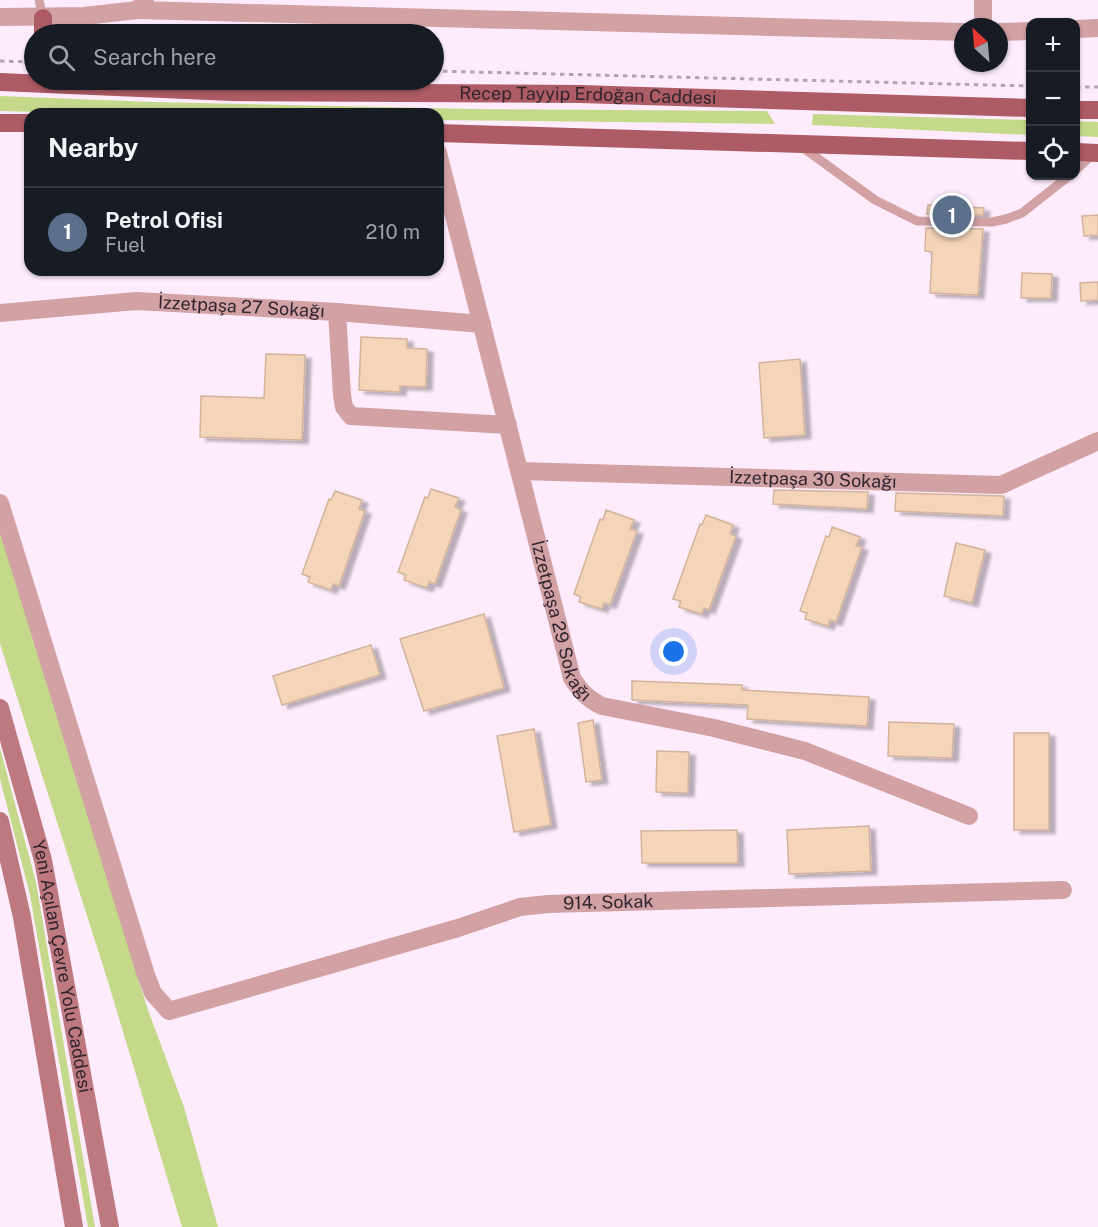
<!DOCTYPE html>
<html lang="en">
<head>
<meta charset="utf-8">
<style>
	:root { --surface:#171b24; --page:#242831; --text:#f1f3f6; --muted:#9ea1a6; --line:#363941; --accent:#b45309 }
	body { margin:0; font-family:"Public Sans",sans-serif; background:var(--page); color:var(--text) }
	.controls { position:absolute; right:18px; top:18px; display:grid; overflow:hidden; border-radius:12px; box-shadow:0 2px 4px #0004 }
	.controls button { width:54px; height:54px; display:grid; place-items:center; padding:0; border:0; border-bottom:2px solid var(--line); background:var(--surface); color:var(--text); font:30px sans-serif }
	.compass { position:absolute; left:954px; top:18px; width:54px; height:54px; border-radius:50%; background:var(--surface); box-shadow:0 2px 4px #0004; rotate:334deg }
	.you { position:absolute; left:674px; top:652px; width:21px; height:21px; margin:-15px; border:4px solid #fff; border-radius:50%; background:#1a73e8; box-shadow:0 0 0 9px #1a73e833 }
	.badge { display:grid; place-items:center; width:39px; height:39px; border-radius:50%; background:var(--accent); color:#fff; font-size:20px; font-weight:700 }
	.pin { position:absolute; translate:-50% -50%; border:3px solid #fff; box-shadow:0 2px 6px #0006 }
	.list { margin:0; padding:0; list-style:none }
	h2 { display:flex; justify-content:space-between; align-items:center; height:78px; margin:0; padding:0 24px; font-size:26px }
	h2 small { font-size:20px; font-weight:400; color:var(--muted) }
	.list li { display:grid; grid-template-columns:39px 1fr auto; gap:18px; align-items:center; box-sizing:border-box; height:90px; padding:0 24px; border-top:2px solid var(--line) }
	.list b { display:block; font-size:22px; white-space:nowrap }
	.list p { margin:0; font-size:20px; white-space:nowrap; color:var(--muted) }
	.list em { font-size:20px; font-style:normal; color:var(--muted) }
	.icon { flex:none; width:33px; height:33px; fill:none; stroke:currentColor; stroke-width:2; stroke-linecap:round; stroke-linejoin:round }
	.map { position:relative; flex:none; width:1098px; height:1227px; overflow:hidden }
	.search { position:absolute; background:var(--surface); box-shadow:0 2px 4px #0004; left:24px; top:24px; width:420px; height:66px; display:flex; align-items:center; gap:15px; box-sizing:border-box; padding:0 21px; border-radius:33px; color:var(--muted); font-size:22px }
	.panel { position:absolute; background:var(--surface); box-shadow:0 2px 4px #0004; left:24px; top:108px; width:420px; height:168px; border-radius:18px }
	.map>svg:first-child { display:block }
	.green { fill:#c5d98b }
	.building { fill:#f5d5ba; stroke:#d2b49b; stroke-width:1.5; filter:url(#shadow) }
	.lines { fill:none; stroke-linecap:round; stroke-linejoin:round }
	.path { stroke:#b3a4b2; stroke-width:3; stroke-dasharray:4.5 4.5; stroke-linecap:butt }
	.service { stroke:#d1a1a4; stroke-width:9 }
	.minor { stroke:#d1a1a4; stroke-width:18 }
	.tertiary { stroke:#d1a1a4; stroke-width:18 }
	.secondary { stroke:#bd797f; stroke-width:18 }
	.primary { stroke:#ad5b64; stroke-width:18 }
	.labels { text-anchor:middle; stroke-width:5; stroke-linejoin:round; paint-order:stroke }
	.street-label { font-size:18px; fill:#30252f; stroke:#fff }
</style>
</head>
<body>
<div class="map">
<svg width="1098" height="1227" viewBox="0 0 1098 1227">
	<defs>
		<filter id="shadow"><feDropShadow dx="6" dy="3.5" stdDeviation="1.5" flood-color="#0004"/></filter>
	</defs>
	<rect width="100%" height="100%" fill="#feecfc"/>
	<path class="green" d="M 0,96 L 153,102 L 474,109 L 767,111 L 775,124 L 438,120 L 438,114 L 116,114 L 0,111 Z
		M 813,114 L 1030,120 L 1030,135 L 812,125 Z
		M 1076,121 L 1098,122 L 1098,137 L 1076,136 Z
		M 0,528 L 147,1007 L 184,1107 L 218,1227 L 182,1227 L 105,972 L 0,644 Z
		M 0,748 L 36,882 L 95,1227 L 88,1227 L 30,895 L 0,779 Z"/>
	<path class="building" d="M 928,205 L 984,208 L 983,215 L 927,214 Z
		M 1098,215 L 1098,235 L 1084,236 L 1082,216 Z
		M 926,228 L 983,229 L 978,295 L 930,293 L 932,252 L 925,251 Z
		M 1022,273 L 1052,274 L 1051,298 L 1021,298 Z
		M 1098,282 L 1098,300 L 1081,301 L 1080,283 Z
		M 361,337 L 407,339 L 407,348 L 427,349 L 426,387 L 400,386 L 400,392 L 359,390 Z
		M 266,354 L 305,355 L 302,440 L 200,437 L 201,396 L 264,398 Z
		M 800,359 L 805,435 L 764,438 L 759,363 Z
		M 431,489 L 459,498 L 455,507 L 461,510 L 435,584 L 429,582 L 427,588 L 404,580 L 406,575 L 398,572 L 425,497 L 428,498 Z
		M 774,490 L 868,492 L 867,509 L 773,504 Z
		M 335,491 L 362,500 L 359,509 L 365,511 L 339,586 L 333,584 L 331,590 L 308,582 L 310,577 L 302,574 L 329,499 L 331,500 Z
		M 896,493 L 1004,496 L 1003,516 L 895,511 Z
		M 606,510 L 634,520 L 630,529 L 637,531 L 610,605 L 604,603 L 602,609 L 579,602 L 581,597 L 574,594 L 600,519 L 603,520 Z
		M 706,515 L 733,525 L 730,534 L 736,536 L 709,610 L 704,608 L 702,614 L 679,607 L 681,601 L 673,599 L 700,524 L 702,525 Z
		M 832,527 L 860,537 L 856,546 L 862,547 L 836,622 L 830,620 L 828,626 L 805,619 L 807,613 L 800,611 L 826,536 L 829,537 Z
		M 956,543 L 985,550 L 972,603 L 944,596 Z
		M 484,614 L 504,688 L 424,711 L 400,639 Z
		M 371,645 L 380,675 L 282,705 L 273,676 Z
		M 632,681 L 742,685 L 742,690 L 869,697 L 867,726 L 747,719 L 748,705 L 632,700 Z
		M 593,720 L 602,780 L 586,782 L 578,723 Z
		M 889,722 L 954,724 L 952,758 L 888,756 Z
		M 534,729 L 551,825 L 514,832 L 497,736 Z
		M 1014,733 L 1049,733 L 1049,830 L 1014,830 Z
		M 657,751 L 689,752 L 688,793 L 656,792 Z
		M 869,826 L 871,871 L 789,874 L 787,830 Z
		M 737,830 L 738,863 L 642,863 L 641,831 Z"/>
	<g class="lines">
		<path class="path" d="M 0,61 L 34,62
			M 434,71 L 1030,86
			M 1076,87 L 1098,87"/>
		<path class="service" d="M 39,0 L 43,18
			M 802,147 L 875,200 L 917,221 L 992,222 L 1006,219 L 1022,213 L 1069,176
			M 1076,170 L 1094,153"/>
		<g class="minor">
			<path d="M 983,0 L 983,27"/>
			<path d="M 138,10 L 963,32"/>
			<path d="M 1076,29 L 1098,28"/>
			<path d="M 999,32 L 1030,31"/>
			<path id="s1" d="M 438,153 L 572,678 C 581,692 588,699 602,706 L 714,728 L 805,751 L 969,816"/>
			<path d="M 337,312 L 342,395 L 344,407 L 351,416 L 508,425"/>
			<path id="s2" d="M 0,313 L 136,301 L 337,312 L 482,324"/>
			<path id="s3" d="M 519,471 L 1001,485 L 1098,441"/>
			<path id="s4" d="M 0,503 L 146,975 L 153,993 L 169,1011 L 458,928 L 520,907 L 548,904 L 1063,890"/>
		</g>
		<path class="tertiary" d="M 0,17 L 84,16 L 138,10 L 145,0"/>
		<g class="secondary">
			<path id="s5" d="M 0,708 L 43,860 L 110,1227"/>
			<path d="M 0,821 L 22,917 L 74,1227"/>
		</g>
		<g class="primary">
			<path d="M 43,34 L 43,18"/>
			<path id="s6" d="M 0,82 L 232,92 L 580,94 L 1030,108"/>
			<path d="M 1076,110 L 1098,110"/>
			<path d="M 0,123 L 30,123"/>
			<path d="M 438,133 L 1030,151"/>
			<path d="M 1076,152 L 1098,153"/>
		</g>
	</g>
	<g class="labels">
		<g class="street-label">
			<text dy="6" stroke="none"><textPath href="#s6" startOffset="588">Recep Tayyip Erdoğan Caddesi</textPath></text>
			<text dy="6" stroke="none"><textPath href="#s2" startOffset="242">İzzetpaşa 27 Sokağı</textPath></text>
			<text dy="6" stroke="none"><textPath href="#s3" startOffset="294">İzzetpaşa 30 Sokağı</textPath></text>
			<text dy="6" stroke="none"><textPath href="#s1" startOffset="484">İzzetpaşa 29 Sokağı</textPath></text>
			<text dy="6" stroke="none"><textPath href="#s4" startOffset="992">914. Sokak</textPath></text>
			<text dy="6" stroke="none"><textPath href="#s5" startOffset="266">Yeni Açılan Çevre Yolu Caddesi</textPath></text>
		</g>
	</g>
</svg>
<div class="controls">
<button>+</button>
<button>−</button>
<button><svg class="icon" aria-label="locate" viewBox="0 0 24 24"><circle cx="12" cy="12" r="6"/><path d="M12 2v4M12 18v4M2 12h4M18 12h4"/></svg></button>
</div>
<svg class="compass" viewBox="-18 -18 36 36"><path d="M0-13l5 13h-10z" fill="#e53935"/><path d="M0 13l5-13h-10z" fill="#9ea1a6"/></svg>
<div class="you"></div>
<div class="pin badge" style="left:952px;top:215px;background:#5c6f8a">1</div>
<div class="search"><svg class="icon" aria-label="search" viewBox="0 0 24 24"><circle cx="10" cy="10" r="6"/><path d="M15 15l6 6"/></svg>Search here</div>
<section class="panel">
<h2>Nearby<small></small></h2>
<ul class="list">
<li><span class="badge" style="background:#5c6f8a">1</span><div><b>Petrol Ofisi</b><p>Fuel</p></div><em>210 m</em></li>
</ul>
</section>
</div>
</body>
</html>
